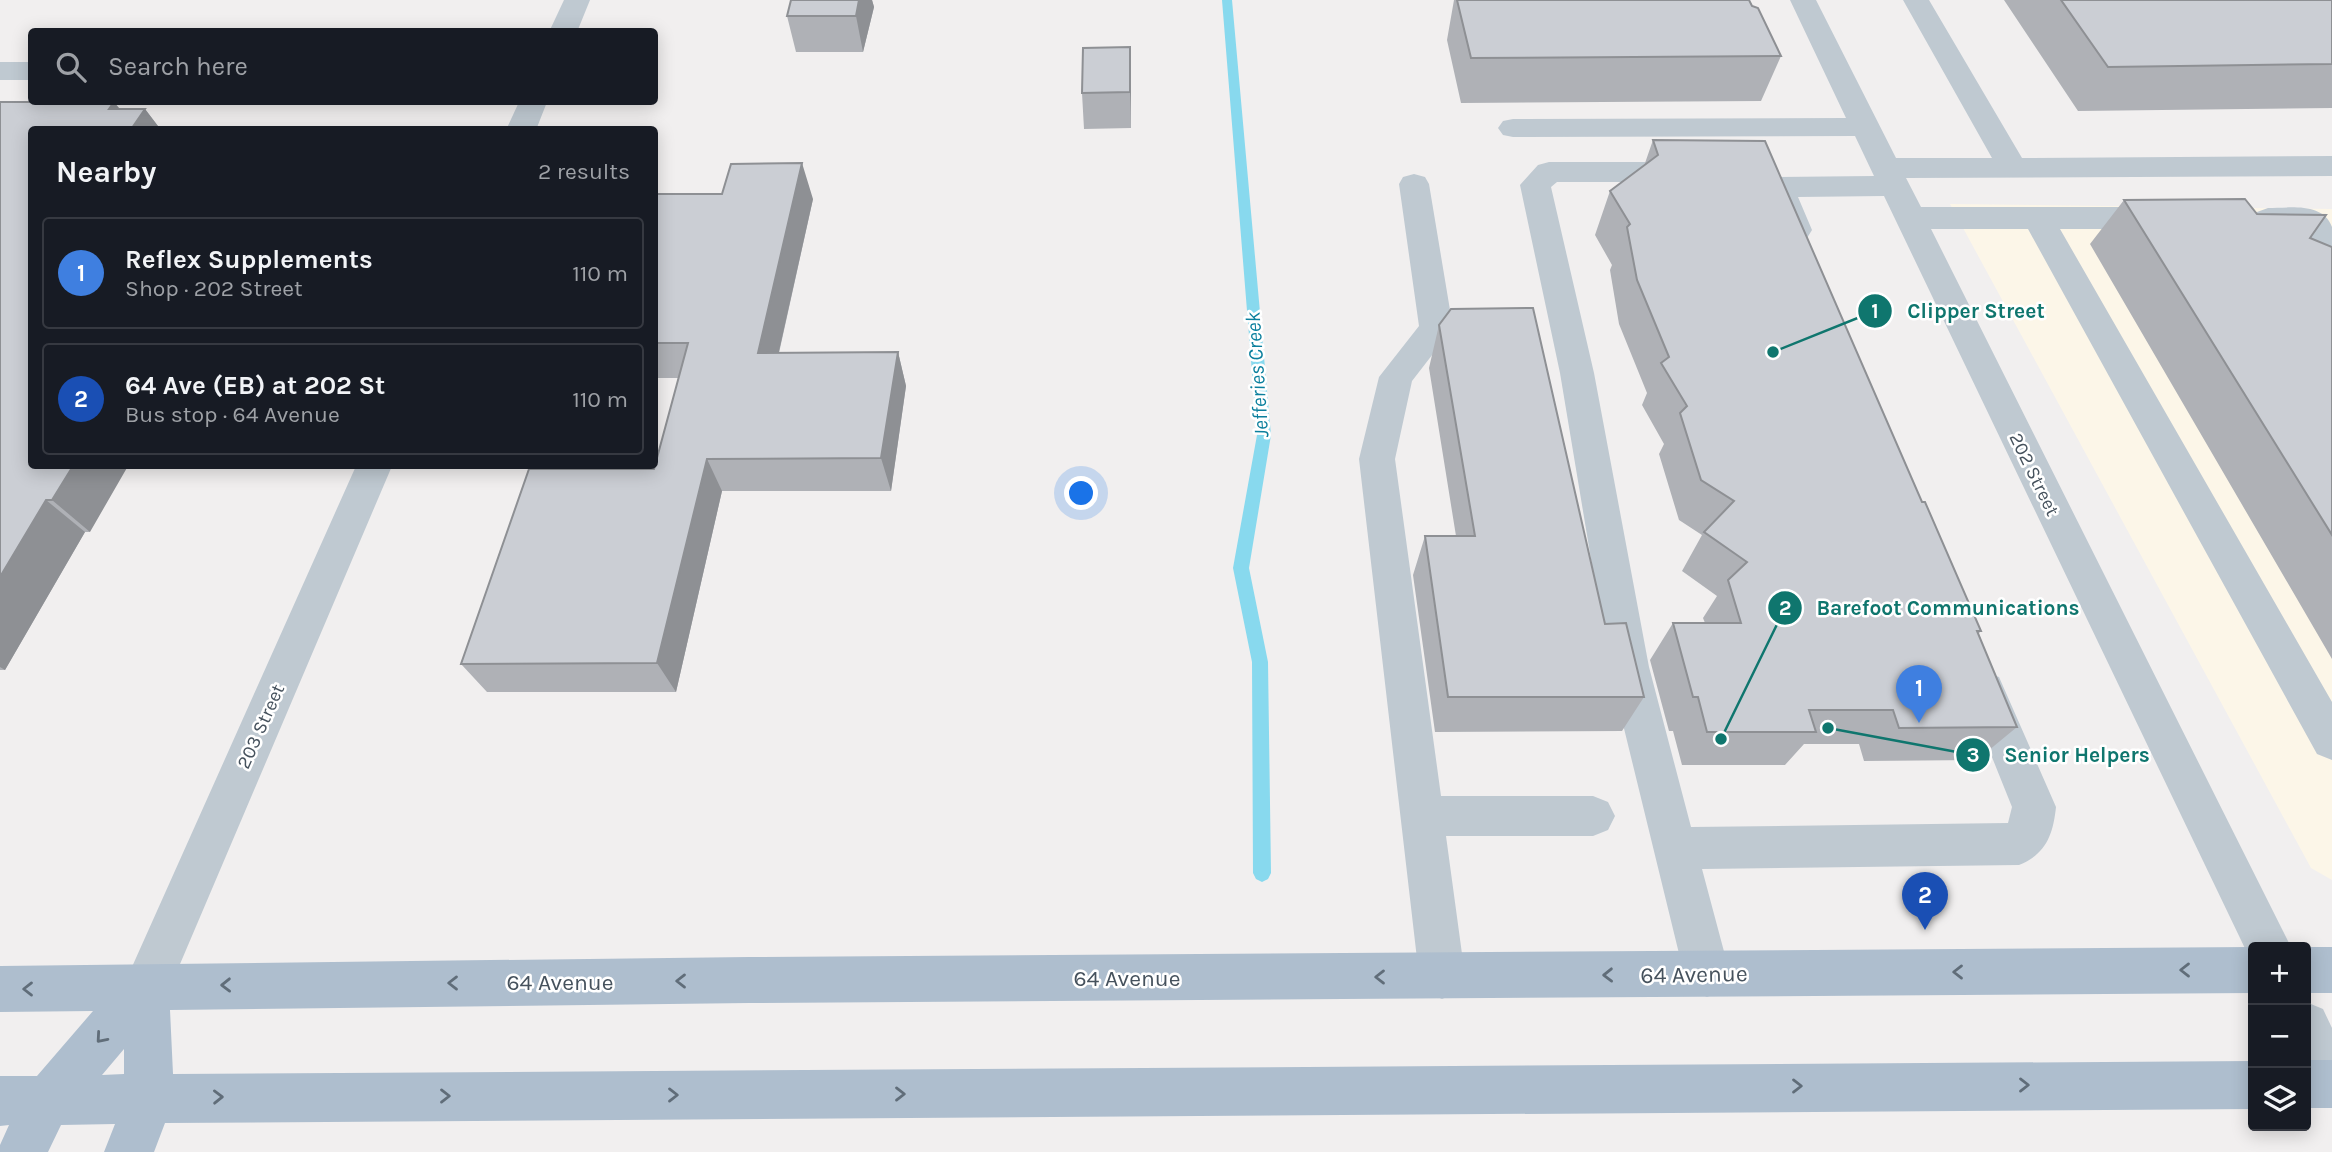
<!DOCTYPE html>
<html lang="en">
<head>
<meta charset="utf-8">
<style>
	:root { --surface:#171b24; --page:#20242c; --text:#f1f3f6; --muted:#9ea1a6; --line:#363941; --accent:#1571e5 }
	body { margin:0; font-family:Karla,sans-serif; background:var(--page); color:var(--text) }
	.controls { position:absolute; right:21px; bottom:21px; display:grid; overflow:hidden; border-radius:7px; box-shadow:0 4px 18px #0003 }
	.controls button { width:63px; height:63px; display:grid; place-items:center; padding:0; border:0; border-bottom:2px solid var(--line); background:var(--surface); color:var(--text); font:35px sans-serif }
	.you { position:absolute; left:1082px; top:494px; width:24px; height:24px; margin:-18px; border:5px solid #fff; border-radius:50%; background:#1a73e8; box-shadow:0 0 0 10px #1a73e833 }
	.badge { display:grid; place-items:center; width:46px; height:46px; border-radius:50%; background:var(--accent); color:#fff; font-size:23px; font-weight:700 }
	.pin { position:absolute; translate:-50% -58px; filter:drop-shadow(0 2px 4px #0008) }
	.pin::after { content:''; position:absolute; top:37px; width:24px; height:21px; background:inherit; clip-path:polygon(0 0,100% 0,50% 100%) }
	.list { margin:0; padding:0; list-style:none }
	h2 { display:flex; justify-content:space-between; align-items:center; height:91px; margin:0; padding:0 28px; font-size:30px }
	h2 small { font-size:23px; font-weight:400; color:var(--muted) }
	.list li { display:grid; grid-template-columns:46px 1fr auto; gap:21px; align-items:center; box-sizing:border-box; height:112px; margin:0 14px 14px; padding:0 14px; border:2px solid var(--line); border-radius:7px }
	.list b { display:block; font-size:26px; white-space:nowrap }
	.list p { margin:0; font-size:23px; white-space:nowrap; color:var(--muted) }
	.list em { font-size:23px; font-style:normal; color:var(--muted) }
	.icon { flex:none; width:38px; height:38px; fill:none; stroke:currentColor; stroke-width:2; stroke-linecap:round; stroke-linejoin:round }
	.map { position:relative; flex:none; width:2332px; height:1152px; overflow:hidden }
	.search { position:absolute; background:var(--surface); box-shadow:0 4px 18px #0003; left:28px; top:28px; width:630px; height:77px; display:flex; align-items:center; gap:18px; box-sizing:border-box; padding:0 24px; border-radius:7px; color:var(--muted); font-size:26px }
	.panel { position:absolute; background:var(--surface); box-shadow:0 4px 18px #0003; left:28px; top:126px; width:630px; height:343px; border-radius:7px }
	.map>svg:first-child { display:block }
	.commercial { fill:#fcf6e8 }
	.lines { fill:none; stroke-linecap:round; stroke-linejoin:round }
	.stream { fill:#88d9ee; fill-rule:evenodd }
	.minor { fill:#bfc9d1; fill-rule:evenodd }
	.major { fill:#aebece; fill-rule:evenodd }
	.wall { fill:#afb1b6 }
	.shaded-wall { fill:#8e9094 }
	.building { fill:#cbced4; stroke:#8e9094; stroke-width:2 }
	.oneway { stroke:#606d79 }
	.labels { text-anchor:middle; stroke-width:5; stroke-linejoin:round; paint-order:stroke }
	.street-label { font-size:19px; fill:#46525d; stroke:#fff }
	.water-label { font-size:21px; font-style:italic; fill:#0a7f9d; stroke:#fff }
	.near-street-label { font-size:23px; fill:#46525d; stroke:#fff }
	.leader { fill:none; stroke:#0f766e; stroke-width:2.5 }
	.callout-dot { fill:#0f766e; stroke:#fff; stroke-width:2.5 }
	.mark-label { font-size:21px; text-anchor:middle; font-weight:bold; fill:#fff }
	.callout-label { font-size:21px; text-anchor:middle; font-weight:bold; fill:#0f766e; stroke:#fff; stroke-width:5; stroke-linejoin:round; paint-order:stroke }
</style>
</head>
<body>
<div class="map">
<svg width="2332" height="1152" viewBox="0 0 2332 1152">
	<rect width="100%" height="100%" fill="#f1efef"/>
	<path class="commercial" d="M 1950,204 L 2332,209 L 2332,880 L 2311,868 Z"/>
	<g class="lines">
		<path class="stream" d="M 1222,0 L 1232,0 L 1271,435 L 1249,568 L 1268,662 L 1271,873 L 1268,879 L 1262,882 L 1256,879 L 1253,873 L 1252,662 L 1233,568 L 1257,435 Z"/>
		<path class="minor" d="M 564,0 L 590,0 L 577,32 L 549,32 Z
			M 1790,0 L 1816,0 L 1896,158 L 1992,158 L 1903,0 L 1929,0 L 2022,158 L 2332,156 L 2332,176 L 1906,178 L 1921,207 L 2163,207 L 2174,211 L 2179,218 L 2174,225 L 2163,229 L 2060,229 L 2332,702 L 2332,760 L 2317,754 L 2028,229 L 1931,229 L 2291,947 L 2253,947 L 2252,963 L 1884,196 L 1798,197 L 1812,230 L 1807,238 L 1796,241 L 1785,238 L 1763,187 L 1767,180 L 1778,177 L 1874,176 L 1855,136 L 1513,137 L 1503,135 L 1498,128 L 1503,121 L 1513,119 L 1846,118 Z
			M 0,62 L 32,62 L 32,80 L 0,80 Z
			M 519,102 L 547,102 L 536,130 L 506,130 Z
			M 1549,162 L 1688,162 L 1699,165 L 1703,172 L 1699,179 L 1688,182 L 1557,182 L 1551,187 L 1594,373 L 1649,667 L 1691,827 L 2008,823 L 2012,807 L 1965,690 L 1971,677 L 1985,672 L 1999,677 L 2056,807 C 2053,835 2046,854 2019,865 L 1702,869 L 1730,974 L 1723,990 L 1707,997 L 1691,990 L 1684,974 L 1609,667 L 1560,373 L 1520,185 L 1538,165 Z
			M 1414,174 L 1425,177 L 1429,184 L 1453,328 L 1412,381 L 1395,459 L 1441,796 L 1593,796 L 1608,802 L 1615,816 L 1608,830 L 1593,836 L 1446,836 L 1465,976 L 1458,992 L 1442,999 L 1426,992 L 1419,976 L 1359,459 L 1379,377 L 1419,326 L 1399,184 L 1403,177 Z
			M 2268,208 C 2289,208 2323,202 2332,227 C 2332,235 2332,251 2332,260 L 2321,257 L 2300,230 L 2268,230 L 2257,226 L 2252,219 L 2257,212 Z
			M 356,466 L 392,466 L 163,1004 L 146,1010 L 129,1004 L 123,987 Z
			M 2306,1002 L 2323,1009 L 2332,1028 L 2332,1106 L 2315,1099 L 2306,1079 Z"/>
		<path class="major" d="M 2253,947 L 2253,993 L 749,1003 L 170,1010 L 173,1074 L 2253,1061 L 2253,1109 L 165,1123 L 154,1152 L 104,1152 L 115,1124 L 61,1125 L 48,1152 L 0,1152 L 0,1145 L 9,1125 L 0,1126 L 0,1076 L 37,1076 L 93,1011 L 0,1012 L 0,966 L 749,957 ZM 124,1049 L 124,1074 L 102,1075 Z
			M 2305,947 L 2332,947 L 2332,993 L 2306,993 Z
			M 2306,1060 L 2332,1060 L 2332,1108 L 2306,1108 Z"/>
	</g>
	<path class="wall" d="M 791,0 L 872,0 L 874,7 L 863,52 L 796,52 L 787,16 Z
		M 1454,0 L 1749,0 L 1781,56 L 1761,101 L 1461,103 L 1447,40 Z
		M 2004,0 L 2332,0 L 2332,108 L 2078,111 Z
		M 1130,47 L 1131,128 L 1084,129 L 1082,93 Z
		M 0,102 L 114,102 L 120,109 L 145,109 L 161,130 L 32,130 L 90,532 L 85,532 L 5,670 L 0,670 Z
		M 1653,140 L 1922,502 L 1981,631 L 1978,634 L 2017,727 L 1977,760 L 1864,761 L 1859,744 L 1804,744 L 1785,765 L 1682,765 L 1673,731 L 1669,731 L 1650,660 L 1673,623 L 1705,623 L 1703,618 L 1717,596 L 1682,571 L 1702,535 L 1679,520 L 1659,454 L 1664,444 L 1642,405 L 1647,393 L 1619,324 L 1610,270 L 1612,265 L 1595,235 L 1610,191 L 1644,166 Z
		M 654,194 L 813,199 L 779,353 L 898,352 L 906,386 L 891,491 L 722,491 L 676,692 L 487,692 L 461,664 L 654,469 L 679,378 L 654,378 Z
		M 2124,200 L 2257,214 L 2332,247 L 2332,659 L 2090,244 Z
		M 1439,325 L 1605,624 L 1644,697 L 1622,731 L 1435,732 L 1413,575 L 1425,536 L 1456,536 L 1429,368 Z"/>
	<path class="shaded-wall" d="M 859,0 L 872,0 L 874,7 L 863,52 L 856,16 Z
		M 1130,47 L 1131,83 L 1131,128 L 1130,92 Z
		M 114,102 L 133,126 L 145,109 L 161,130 L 126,130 L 109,109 Z
		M 802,163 L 813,199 L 771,387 L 758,353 Z
		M 898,352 L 906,386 L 891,491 L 881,458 Z
		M 707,459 L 722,491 L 676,692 L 657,663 Z
		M 73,466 L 128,466 L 90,532 L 52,500 Z
		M 46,500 L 85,532 L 5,670 L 0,667 L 0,577 Z"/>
	<path class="building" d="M 791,0 L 859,0 L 856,16 L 787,16 Z
		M 1457,0 L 1749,0 L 1752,6 L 1758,8 L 1781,56 L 1471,58 Z
		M 2061,0 L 2332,0 L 2332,64 L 2108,67 Z
		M 1130,47 L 1130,92 L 1082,93 L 1083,48 Z
		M 0,102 L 114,102 L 109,109 L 145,109 L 132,128 L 136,128 L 134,130 L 32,130 L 32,466 L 73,466 L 52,500 L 46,500 L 0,577 Z
		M 1653,140 L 1765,141 L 1922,502 L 1925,502 L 1981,631 L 1977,631 L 2017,727 L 1899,728 L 1893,710 L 1809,710 L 1816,732 L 1707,732 L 1698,697 L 1693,697 L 1673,623 L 1741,623 L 1728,580 L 1747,562 L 1704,532 L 1734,501 L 1701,480 L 1680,413 L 1687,406 L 1661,363 L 1669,357 L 1637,280 L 1627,227 L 1630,224 L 1610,191 L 1658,155 Z
		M 802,163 L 758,353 L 898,352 L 881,458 L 707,459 L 657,663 L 461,664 L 529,469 L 654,469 L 688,343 L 654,343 L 654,194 L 722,194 L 731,164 Z
		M 2245,199 L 2257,214 L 2326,215 L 2310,238 L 2332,247 L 2332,535 L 2124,200 Z
		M 1533,308 L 1605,624 L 1626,623 L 1644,697 L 1448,697 L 1425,536 L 1475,536 L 1439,325 L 1451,309 Z"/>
	<defs><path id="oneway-chevron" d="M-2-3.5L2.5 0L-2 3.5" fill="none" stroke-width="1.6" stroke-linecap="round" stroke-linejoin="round" transform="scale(1.75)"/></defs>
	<g class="oneway">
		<use href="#oneway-chevron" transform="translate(2185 970) rotate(180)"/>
		<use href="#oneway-chevron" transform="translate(1958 972) rotate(180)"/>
		<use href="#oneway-chevron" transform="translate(1608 975) rotate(179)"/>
		<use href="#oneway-chevron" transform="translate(1380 977) rotate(180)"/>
		<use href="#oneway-chevron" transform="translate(681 981) rotate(180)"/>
		<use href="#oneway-chevron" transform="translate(453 983) rotate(180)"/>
		<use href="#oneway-chevron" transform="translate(226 985) rotate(179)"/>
		<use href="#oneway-chevron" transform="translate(28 989) rotate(180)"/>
		<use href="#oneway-chevron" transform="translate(101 1038) rotate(131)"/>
		<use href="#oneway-chevron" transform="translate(2024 1085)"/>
		<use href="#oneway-chevron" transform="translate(1797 1086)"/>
		<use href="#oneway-chevron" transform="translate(900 1094)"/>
		<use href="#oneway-chevron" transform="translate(673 1095)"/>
		<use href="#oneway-chevron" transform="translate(445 1096)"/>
		<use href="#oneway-chevron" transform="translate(218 1097) rotate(-1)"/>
	</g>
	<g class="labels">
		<g class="street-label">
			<text transform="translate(2035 474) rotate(64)" y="7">202 Street</text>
			<text transform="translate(260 726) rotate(-66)" y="7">203 Street</text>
		</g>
		<g class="water-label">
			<text transform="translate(1257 375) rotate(-94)" y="7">Jefferies Creek</text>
		</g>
		<g class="near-street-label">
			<text transform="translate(1694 974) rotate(-1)" y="8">64 Avenue</text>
			<text x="1127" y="986">64 Avenue</text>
			<text x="560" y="990">64 Avenue</text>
		</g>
	</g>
	<path class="leader" d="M1773 352L1875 311M1721 739L1785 608M1828 728L1973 755"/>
	<g class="callout-dot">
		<circle cx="1773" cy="352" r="7"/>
		<circle cx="1721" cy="739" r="7"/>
		<circle cx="1828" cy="728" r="7"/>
		<circle cx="1875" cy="311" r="18"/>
		<circle cx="1785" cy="608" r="18"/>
		<circle cx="1973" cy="755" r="18"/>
	</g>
	<g class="mark-label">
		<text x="1875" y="318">1</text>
		<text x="1785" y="615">2</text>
		<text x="1973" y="762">3</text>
	</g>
	<g class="callout-label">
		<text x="1976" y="318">Clipper Street</text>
		<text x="1948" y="615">Barefoot Communications</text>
		<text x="2077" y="762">Senior Helpers</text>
	</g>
</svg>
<div class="controls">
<button>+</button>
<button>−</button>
<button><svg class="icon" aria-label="layers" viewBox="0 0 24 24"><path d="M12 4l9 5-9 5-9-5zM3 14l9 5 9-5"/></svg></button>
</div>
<div class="you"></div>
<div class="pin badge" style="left:1919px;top:723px;background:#3f7fe0">1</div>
<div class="pin badge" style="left:1925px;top:930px;background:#1a4fb4">2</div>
<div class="search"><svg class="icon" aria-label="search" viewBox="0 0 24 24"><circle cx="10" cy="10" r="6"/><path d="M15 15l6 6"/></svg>Search here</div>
<section class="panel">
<h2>Nearby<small>2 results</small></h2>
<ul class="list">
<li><span class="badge" style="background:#3f7fe0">1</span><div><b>Reflex Supplements</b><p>Shop · 202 Street</p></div><em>110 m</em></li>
<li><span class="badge" style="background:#1a4fb4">2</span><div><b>64 Ave (EB) at 202 St</b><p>Bus stop · 64 Avenue</p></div><em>110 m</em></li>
</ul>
</section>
</div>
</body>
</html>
